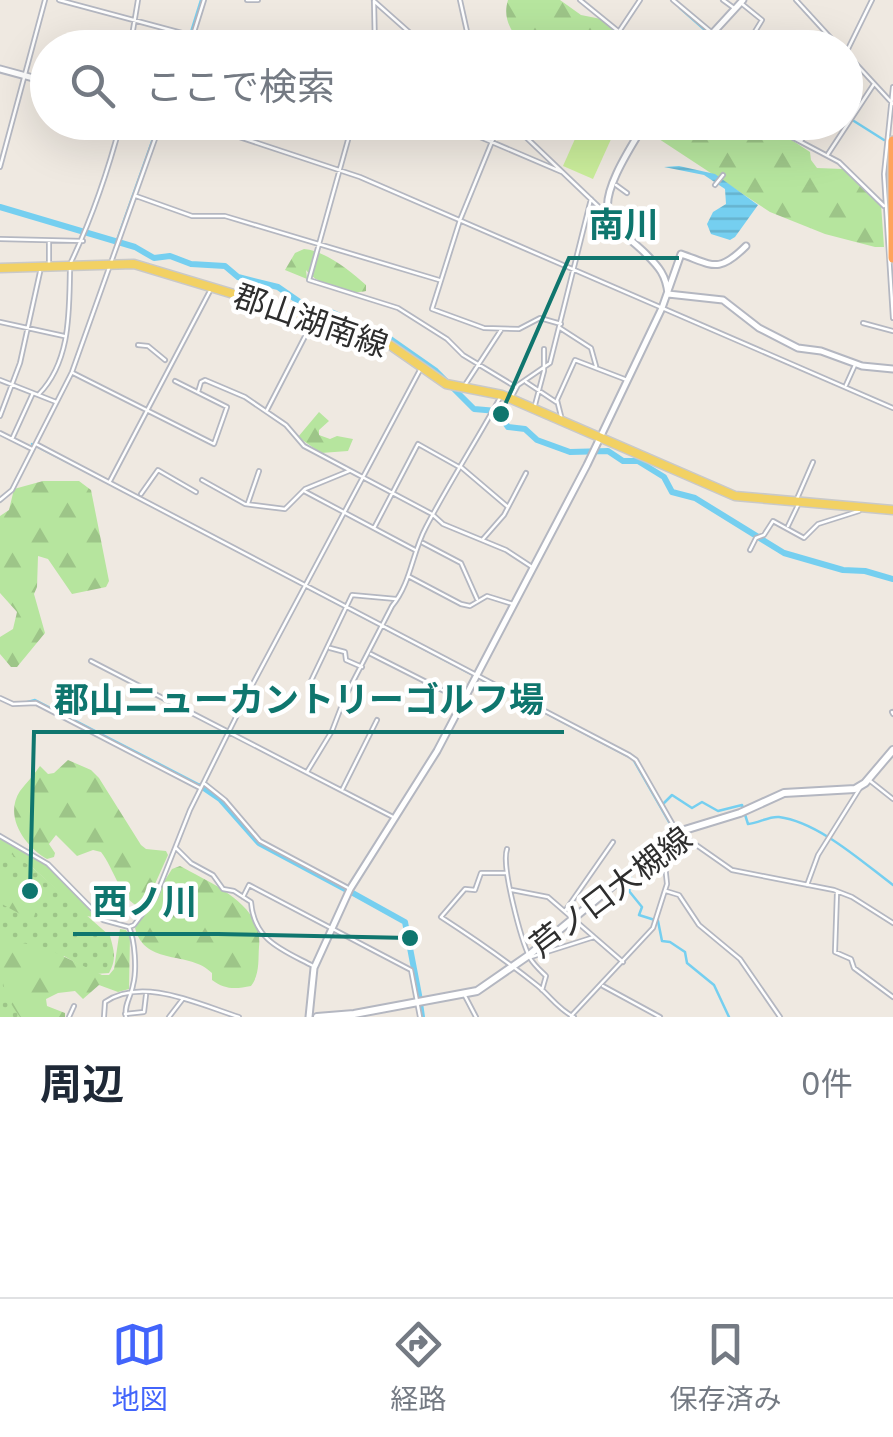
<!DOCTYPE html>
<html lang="ja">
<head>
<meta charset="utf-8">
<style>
	:root { --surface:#fff; --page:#f2f2f3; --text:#1f2937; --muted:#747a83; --line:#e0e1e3; --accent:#4264fb }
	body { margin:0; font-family:Overpass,"Noto Sans JP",sans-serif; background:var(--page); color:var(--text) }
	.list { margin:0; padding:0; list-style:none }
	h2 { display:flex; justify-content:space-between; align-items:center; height:130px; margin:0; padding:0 40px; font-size:42px }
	h2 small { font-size:32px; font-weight:400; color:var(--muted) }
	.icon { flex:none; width:55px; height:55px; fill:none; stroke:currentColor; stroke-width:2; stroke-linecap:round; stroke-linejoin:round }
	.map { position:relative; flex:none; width:893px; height:1017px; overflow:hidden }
	.search { position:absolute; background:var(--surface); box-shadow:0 10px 40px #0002; left:30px; right:30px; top:30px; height:110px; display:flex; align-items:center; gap:25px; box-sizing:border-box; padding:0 35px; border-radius:55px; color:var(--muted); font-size:38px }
	.sheet { height:280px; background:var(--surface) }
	nav { display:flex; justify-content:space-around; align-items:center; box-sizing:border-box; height:140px; border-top:2px solid var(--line); background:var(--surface); font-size:28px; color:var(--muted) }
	nav a { display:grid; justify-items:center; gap:5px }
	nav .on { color:var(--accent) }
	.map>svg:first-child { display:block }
	.grass { fill:url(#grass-dots) }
	.forest { fill:url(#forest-firs) }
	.pitch { fill:#c9ec9a }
	.water { fill:url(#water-rules) }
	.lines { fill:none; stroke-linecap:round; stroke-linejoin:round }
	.stream { stroke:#75cff0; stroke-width:2.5 }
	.river { stroke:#75cff0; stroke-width:6 }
	.minor-casing { stroke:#b4b7c1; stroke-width:6 }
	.tertiary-casing { stroke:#b4b7c1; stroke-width:9 }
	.secondary-casing { stroke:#b4b7c1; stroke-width:10 }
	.primary-casing { stroke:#c9c9c9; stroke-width:11 }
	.motorway-casing { stroke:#c9c9c9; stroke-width:12 }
	.minor { stroke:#fff; stroke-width:2.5 }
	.tertiary { stroke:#fff; stroke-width:5 }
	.secondary { stroke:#fff; stroke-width:6 }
	.primary { stroke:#f2d163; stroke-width:8 }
	.motorway { stroke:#ffa35c; stroke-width:9 }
	.labels { text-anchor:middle; stroke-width:9; stroke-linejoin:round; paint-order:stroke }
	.street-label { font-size:32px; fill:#2e2e2e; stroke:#fff }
	.leader { fill:none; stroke:#0f766e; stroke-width:4 }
	.callout-dot { fill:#0f766e; stroke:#fff; stroke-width:4 }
	.callout-label { font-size:35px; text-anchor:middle; font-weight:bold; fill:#0f766e; stroke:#fff; stroke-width:9; stroke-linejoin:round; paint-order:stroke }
</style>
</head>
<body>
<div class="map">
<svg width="893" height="1017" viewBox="0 0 893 1017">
	<defs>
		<pattern id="grass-dots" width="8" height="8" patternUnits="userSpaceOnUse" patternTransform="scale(2.5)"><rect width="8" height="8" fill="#b6e59e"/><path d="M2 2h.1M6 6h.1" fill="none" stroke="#9dc588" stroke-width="1.8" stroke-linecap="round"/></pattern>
		<pattern id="forest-firs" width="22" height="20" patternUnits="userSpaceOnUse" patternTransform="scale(2.5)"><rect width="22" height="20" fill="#b6e59e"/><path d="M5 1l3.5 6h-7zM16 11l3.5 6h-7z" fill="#9dc588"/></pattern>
		<pattern id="water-rules" width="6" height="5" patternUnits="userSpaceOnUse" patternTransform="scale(2.5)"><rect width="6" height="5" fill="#75cff0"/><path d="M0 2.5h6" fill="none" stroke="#66b2ce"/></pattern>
	</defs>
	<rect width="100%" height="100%" fill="#efe9e1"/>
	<path class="grass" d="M 0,843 L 9,847 L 110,936 C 114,951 117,959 109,973 L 95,974 L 64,956 L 22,1017 L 0,1017 Z"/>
	<path class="forest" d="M 508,0 L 560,0 L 581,15 L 601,19 L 633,47 L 524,47 C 512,33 502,19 508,0 Z
		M 626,123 L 772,123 L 781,133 L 810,152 L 811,160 L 817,168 L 843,169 L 881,204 L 884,247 L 875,247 L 825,234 L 770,212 L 659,139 Z
		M 304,249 C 326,251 350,271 366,285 L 366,291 C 348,296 317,284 306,270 L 307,279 L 285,270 L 295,253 Z
		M 319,412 L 329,421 L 319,430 L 319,435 L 330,439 L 337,436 L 353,439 L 348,451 L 321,453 L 298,437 Z
		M 43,481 L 79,481 L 91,490 L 109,581 L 106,587 L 72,594 L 48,559 L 38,556 L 37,587 L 34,594 L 45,633 L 17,667 L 11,667 L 0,654 L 0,637 L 13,629 L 17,612 L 0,593 L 0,516 L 9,510 L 14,489 Z
		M 68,760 L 91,770 L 99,778 L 141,845 L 146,849 L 166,851 L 168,855 L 146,904 L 140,907 C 121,901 114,868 101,852 L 93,850 L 77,856 L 56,835 L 49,844 L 55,853 L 54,857 L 47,859 C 26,847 3,817 20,791 C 26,783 34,775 40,766 L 48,774 L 54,773 Z
		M 0,837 L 44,862 L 87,906 L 94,917 L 85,916 L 33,868 L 0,847 Z
		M 180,866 C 210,883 264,904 259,947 C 258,960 260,974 251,986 C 236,989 225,990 212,980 L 212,973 C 190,950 145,967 135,928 L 172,869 Z
		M 0,877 L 14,887 L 36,910 L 34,917 L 20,914 L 0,903 Z
		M 120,929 L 126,930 L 130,936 L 129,989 L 118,992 L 99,985 L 83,999 L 75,991 L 58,993 L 46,999 L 47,1006 L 65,1013 L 65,1017 L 20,1017 C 0,990 0,973 0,939 L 44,947 L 102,975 L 109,975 L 114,969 Z"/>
	<path class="pitch" d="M 582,123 L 612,137 L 593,179 L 563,166 Z"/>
	<path class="water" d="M 679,166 L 715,174 L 758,205 L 735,237 L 730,240 L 711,234 L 707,224 L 713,212 L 726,204 L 725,189 L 704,175 L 664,167 Z"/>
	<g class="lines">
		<path class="stream" d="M 680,8 L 714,38 L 730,48
			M 186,48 L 201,0
			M 846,116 L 884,140
			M 116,243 L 159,122
			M 32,444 L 120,489
			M 215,539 L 633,759 L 673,829 L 649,852
			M 24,703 L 35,700 L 200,785
			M 664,803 L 672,795 L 692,808 L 702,802 L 718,811 L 742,805 L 748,824 C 759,823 769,816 779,817 C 818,822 861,861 893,885
			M 630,875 L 633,884 L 629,891 L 642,907 L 639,915 L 658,921 L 662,941 L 670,942 L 685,952 L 687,963 L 714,985 L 729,1017"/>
		<path class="river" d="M 0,207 L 135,247 L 154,258 L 170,256 L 191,264 L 225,266 L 238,277 L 278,287 L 304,305 L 324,309 L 386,336 L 436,371 L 474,409 L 497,411 L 508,427 L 525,429 L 537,440 L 570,452 L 608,451 L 623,461 L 638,461 L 664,477 L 672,492 L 695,498 L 784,553 L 843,570 L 865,571 L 893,579
			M 201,786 L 220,799 L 259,843 L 347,890
			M 351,892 L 405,922 L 420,1000
			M 420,1003 L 422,1017"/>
		<defs>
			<path id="minor" d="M 59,0 L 193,36
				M 247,0 L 258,0
				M 460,0 L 468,36 L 476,48
				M 580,0 L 639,48
				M 673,0 L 710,31
				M 723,0 L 734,8
				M 796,0 L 840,48
				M 374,1 L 427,48
				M 374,1 L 375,48
				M 741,3 L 762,20 L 745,48
				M 620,30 L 640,0
				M 332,38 L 332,48
				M 130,48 L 138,0
				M 189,48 L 204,0
				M 253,48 L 277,34 L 295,38 L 375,37
				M 459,48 L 468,39
				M 502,48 L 504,45
				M 846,53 L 893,104
				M 846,53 L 872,0
				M 893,87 L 884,174 L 893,318
				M 194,122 L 360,177 L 893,408
				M 353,122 L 309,280 L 398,308 L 447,339 L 463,355 L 516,387
				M 445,122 L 562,172
				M 500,122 L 460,220 L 432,309 L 484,328 L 519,329 L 540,318 L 561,324
				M 510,122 L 599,207 L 608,211
				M 591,122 L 638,136
				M 773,122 L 784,133 L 839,162 L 884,206
				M 801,141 L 812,122
				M 828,154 L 874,84
				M 0,167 L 45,0
				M 616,185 L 627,193
				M 715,185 L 723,175
				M 136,196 L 192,216 L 225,216 L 439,280
				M 0,239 L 83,241
				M 71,262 C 93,216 108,171 121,122
				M 49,264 L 49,242
				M 0,322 L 64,336
				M 863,323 L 893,331
				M 560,328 L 591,348 L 596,366
				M 138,345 L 148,346 L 165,360
				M 73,373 L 214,444 L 227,407 L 175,381
				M 0,380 L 56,402
				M 526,382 L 556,402
				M 465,385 L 501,330
				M 846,385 L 855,365
				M 198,392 L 201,382 L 205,380 L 245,397 L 286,425 L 304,446 L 432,514 L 443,524 L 506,550 L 532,567
				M 39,394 C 71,361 69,311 70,270
				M 511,398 L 518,385 L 550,363 L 591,199
				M 535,405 L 544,371 L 544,349
				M 267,410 L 314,319
				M 0,416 L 20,363 L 40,272
				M 561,416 L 557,400 L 575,360 L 627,380
				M 0,433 L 32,449
				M 12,439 L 33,393
				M 36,444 L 629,755 L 636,760 L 676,830
				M 461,467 L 508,507
				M 202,480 L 245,504 L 285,509 L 305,489 L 349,471
				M 110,481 L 211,289
				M 304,491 L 415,550
				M 141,494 L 158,470 L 196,492
				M 0,500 L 12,490 L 72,372 L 161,122
				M 796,501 L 813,462
				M 248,503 L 259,471
				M 788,526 L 799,503
				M 374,528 L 418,444 L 459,467
				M 483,539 L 504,515 L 526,473
				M 423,543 L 461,563 L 477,599
				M 750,550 L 756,538 L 764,535 L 773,521 L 804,538 L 818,524 L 859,511
				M 408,576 L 461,604 L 470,606 L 487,596 L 513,604
				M 330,648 L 345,652 L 346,660 L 362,667
				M 371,654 L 462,700
				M 91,661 L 393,817
				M 310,683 L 352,595 L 396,599
				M 0,698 L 13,704 L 36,703 L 200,788
				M 892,712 L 893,714
				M 307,772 L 332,731 L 345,697 L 392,606 C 411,583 412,553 426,527 C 449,483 477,440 501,396
				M 869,780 L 893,799
				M 205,784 L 225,800 L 260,841 L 350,889
				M 342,790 L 377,720
				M 682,835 L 732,870 L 834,890 L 852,897 L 893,923
				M 0,836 L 48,864 L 103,920 L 129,927 L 134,925 L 156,896 L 190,810 L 248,693 L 420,370
				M 176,848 L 191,863 L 213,875 L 223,889 L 234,891 L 251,902 C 254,941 283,950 313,966
				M 507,849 C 501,866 521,940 530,958 C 534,965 541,971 546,976 L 542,990
				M 507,873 L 481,873 L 475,890 L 465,889 L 441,917 C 475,939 507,961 538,986 C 551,997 558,1009 574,1017
				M 807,885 L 818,855 L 860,788
				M 512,890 L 548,897 L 623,962
				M 666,891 L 679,895 L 699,925 L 740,959 L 780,1017
				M 837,892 L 835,952 L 851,959 L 854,968 L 893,997
				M 243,897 L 249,885 L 411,970 L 420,1017
				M 565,911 L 613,842
				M 531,957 L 594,937
				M 603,986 L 660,1017
				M 465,996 L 476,1017
				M 125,1014 L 144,1012 L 146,995
				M 571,1016 L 653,928 L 667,884 L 663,845
				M 69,1017 L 74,1006
				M 104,1017 L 105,1002 C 143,976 200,1005 239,1017
				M 126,1017 C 124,1004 131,997 133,985 C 137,970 135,941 129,927
				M 169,1017 L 182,1000"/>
			<path id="tertiary" d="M 699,48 L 743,0
				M 0,69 L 48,82
				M 646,122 C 634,142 600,192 609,214 C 615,229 635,243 646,254 C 659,267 666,275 668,294 L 723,300 L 759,328 L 798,348 L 821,351 L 862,366 L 893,369
				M 309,1017 L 314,968 L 350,889 L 437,751 L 587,465 L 662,308 L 681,254 C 713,265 718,274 746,246"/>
			<path id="secondary" d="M 317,1017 L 354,1014 L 477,991 L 529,955 L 678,832 L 740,813 L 784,793 L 855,789 L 865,783 L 893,750"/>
			<path id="primary" d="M 0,268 L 134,264 L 370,335 L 390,345 L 446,384 L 502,395 L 735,496 L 893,510"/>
			<path id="motorway" d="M 893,141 L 893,258"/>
		</defs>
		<use href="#minor" class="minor-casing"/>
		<use href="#tertiary" class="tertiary-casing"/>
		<use href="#secondary" class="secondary-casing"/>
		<use href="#primary" class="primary-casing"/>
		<use href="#motorway" class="motorway-casing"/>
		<use href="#minor" class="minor"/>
		<use href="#tertiary" class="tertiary"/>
		<use href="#secondary" class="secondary"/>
		<use href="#primary" class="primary"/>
		<use href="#motorway" class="motorway"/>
	</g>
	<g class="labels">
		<g class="street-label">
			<text transform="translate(311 321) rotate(19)" y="11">郡山湖南線</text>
			<text transform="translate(611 892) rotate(-37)" y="11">芦ノ口大槻線</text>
		</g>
	</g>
	<path class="leader" d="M501 414L569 258H679M30 891L34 732H564M410 938L218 934H73"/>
	<g class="callout-dot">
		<circle cx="501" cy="414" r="10"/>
		<circle cx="30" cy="891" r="10"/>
		<circle cx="410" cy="938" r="10"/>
	</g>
	<g class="callout-label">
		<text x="624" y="237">南川</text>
		<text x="299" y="712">郡山ニューカントリーゴルフ場</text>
		<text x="145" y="914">西ノ川</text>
	</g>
</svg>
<div class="search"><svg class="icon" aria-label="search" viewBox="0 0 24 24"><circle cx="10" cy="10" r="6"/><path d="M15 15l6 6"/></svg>ここで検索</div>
</div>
<section class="sheet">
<h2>周辺<small>0件</small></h2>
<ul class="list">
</ul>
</section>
<nav>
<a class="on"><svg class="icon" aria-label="map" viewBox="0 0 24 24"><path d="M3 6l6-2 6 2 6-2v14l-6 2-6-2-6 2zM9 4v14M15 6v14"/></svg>地図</a>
<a><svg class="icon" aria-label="directions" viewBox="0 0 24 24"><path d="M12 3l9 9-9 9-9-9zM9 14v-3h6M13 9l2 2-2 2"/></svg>経路</a>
<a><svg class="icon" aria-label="saved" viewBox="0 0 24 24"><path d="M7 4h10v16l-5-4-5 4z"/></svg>保存済み</a>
</nav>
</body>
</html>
